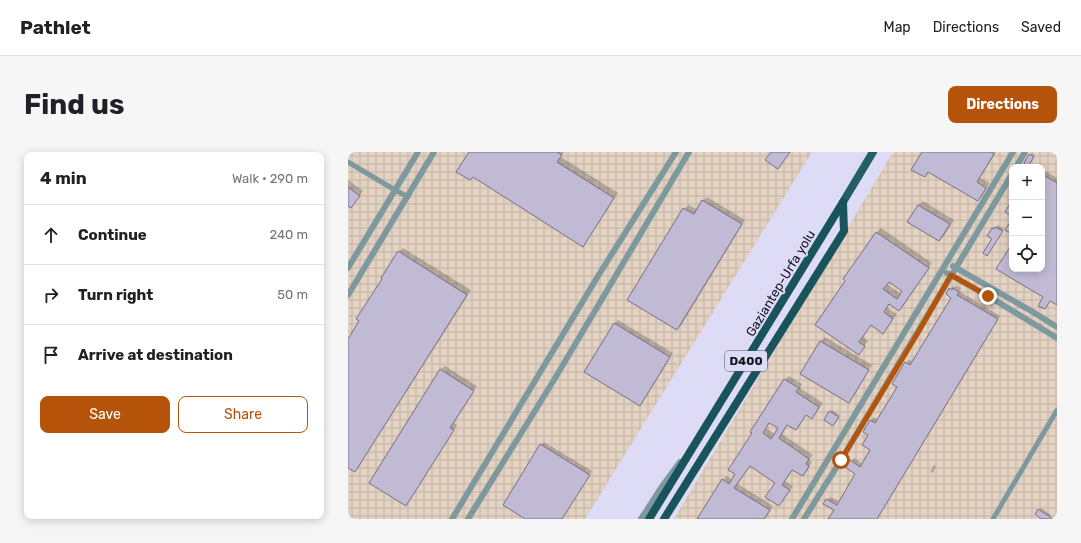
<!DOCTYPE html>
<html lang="en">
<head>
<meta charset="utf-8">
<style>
	:root { --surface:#fff; --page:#f6f6f6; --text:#202124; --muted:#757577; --line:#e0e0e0; --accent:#b45309 }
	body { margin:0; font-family:Rubik,sans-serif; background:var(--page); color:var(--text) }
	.controls { position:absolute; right:12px; top:12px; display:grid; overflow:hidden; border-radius:8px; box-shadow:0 2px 10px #0003 }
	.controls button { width:36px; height:36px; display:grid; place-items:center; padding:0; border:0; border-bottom:1px solid var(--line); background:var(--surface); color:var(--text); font:20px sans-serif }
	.stop { position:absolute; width:12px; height:12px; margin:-9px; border:3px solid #b45309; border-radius:50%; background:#fff }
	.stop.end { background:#b45309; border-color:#fff; box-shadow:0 1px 4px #0008 }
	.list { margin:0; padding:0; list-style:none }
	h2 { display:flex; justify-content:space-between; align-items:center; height:52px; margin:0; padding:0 16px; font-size:17px }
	h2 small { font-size:13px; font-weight:400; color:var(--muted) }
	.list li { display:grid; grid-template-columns:26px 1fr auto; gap:12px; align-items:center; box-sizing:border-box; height:60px; padding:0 16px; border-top:1px solid var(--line) }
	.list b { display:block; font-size:15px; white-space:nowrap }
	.list em { font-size:13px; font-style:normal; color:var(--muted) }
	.actions { display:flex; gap:8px; padding:12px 16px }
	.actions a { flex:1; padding:9px 0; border:1px solid var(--accent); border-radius:8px; text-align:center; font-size:14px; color:var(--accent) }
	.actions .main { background:var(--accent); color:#fff }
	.icon { flex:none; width:22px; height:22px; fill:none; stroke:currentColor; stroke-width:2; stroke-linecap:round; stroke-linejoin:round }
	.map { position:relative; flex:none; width:709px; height:367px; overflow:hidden; border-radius:8px }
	header { display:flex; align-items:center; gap:24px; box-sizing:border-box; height:56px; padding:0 20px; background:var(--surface); border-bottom:1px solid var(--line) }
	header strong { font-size:19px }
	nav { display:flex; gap:22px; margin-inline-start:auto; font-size:14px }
	.intro { display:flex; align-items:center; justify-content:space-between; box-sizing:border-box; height:96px; padding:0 24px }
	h1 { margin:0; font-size:28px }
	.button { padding:10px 18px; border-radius:8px; background:var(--accent); color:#fff; font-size:14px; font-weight:700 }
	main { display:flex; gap:24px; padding:0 24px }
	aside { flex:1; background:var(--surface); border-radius:8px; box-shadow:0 2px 10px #0003 }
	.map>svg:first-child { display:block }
	.industrial { fill:url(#industrial-grid); fill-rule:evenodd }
	.shadow { fill:#0003; fill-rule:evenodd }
	.building { fill:#c1bad4; stroke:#766f87; fill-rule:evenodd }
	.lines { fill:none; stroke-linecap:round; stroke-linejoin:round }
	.minor { stroke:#7d999e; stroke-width:5 }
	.tertiary { stroke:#7d999e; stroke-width:6 }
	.primary { stroke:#245f67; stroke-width:8 }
	.trunk { stroke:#19545c; stroke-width:8 }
	.route { stroke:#b45309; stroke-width:5 }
	.labels { text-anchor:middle; stroke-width:4; stroke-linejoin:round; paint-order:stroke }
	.shield { fill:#dedbf7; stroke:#514f5e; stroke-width:1 }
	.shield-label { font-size:12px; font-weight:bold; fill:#14131c }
	.street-label { font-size:13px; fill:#14131c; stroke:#dedbf7 }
</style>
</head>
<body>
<header>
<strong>Pathlet</strong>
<nav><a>Map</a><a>Directions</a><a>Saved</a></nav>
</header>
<div class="intro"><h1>Find us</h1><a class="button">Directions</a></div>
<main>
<aside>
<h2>4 min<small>Walk · 290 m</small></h2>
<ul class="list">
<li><svg class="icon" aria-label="ahead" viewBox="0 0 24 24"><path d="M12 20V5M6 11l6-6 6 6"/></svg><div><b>Continue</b></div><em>240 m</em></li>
<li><svg class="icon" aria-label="right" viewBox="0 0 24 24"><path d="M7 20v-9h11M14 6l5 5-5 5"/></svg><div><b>Turn right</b></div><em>50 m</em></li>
<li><svg class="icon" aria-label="arrive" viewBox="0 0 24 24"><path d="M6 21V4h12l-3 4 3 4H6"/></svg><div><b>Arrive at destination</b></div></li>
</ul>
<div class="actions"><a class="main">Save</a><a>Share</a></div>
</aside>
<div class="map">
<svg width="709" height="367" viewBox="0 0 709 367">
	<defs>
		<pattern id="industrial-grid" width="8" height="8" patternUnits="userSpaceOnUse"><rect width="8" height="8" fill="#e3d2c1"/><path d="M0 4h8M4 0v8" fill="none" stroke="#c2b3a5"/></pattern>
	</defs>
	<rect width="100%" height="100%" fill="#dedbf7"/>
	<path class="industrial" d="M 0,0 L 464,0 L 237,367 L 0,367 Z
		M 545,0 L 709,0 L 709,367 L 326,367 ZM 664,15 L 694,15 L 694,117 L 664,117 Z"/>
	<path class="shadow" d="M 122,0 L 216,0 L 213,5 L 270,41 L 239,89 L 235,93 Z
		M 575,0 L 648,0 L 632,26 L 642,31 L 634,44 L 630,48 L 581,19 L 577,24 Z
		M 684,1 L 687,3 L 680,13 L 682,3 Z
		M 694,17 L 709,26 L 709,152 L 702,148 L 696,156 L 697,144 L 649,116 L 664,93 L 664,117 L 694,117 Z
		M 0,28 L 15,39 L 7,50 L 0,53 Z
		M 359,45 L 397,68 L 334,172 L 329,177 L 336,57 L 341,53 L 350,58 L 355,49 Z
		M 575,49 L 606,68 L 596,84 L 591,88 L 571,53 Z
		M 650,73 L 656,77 L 649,88 L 644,88 L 645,77 Z
		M 533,76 L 584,111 L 556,153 L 551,158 L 542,151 L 539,156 L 549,162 L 539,176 L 535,181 L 523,173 L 515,185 L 520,189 L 510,202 L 498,129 L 496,127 L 529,80 ZM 541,129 L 556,139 L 553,142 L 539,132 Z
		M 55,96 L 123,138 L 11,314 L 7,319 L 0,315 L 0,189 L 51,100 Z
		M 609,133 L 613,137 L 611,139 L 652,164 L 529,367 L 482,367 L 487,357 L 479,348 L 482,345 L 492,350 L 509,322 L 499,315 L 506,306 L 515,312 L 524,297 L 521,283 L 516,280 L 523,269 L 526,265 L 530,268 L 550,234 L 556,214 L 561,207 L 565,210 L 604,145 L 602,137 L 605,134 L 607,135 Z
		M 270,168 L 325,201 L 295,250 L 292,253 L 237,219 L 267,171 Z
		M 477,185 L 524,213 L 505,245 L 501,249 L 454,221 L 473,189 Z
		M 97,214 L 129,234 L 106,271 L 109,273 L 62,348 L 58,353 L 92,218 Z
		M 441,224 L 454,232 L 452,236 L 475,251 L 468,261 L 464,265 L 459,262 L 452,273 L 448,277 L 440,272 L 434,282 L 465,303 L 461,308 L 464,310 L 459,319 L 455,323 L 445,317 L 437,329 L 445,334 L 435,349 L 431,353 L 428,331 L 402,313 L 390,332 L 425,354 L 417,367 L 350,367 L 374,328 L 379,324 L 385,328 L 437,228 ZM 422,270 L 431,276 L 427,282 L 418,276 Z
		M 484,258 L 492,263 L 487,271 L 482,260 Z
		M 196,290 L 244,319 L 214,367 L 179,367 L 193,293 Z
		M 586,313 L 588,314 L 585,321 L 582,320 Z
		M 693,356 L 703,363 L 700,367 L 695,367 L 688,362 Z"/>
	<path class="building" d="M 121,0 L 209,0 L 214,3 L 209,10 L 266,46 L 235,95 L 125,25 L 122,28 L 108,20 Z
		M 423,0 L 442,0 L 430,17 L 417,8 Z
		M 574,0 L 643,0 L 646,2 L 629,30 L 638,36 L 630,49 L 580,20 L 577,25 L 563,18 Z
		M 681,2 L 686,5 L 680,14 L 676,11 Z
		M 694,22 L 709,31 L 709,153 L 702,149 L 697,157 L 690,154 L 695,145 L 648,117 L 664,92 L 664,117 L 694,117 Z
		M 0,35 L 12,44 L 3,56 L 0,54 Z
		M 354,48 L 394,72 L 329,178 L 279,148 L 335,56 L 346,62 Z
		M 664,48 L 664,64 L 657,60 Z
		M 570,53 L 602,72 L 591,89 L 559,70 Z
		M 664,67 L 664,82 L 657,78 Z
		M 647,75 L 655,79 L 639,104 L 635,101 L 643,88 L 643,86 L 639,84 L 644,76 L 646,77 Z
		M 528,80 L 581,116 L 551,159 L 541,152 L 536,160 L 545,167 L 535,182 L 523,173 L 511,190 L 517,194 L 511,203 L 467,173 L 497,129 L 495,127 ZM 541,130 L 554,139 L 549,147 L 535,137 Z
		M 50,99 L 119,143 L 7,320 L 0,316 L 0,187 L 11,169 L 8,167 L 34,127 L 33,126 Z
		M 601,136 L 604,138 L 605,136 L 611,140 L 609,143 L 650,167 L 529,367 L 480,367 L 486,358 L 475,352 L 478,347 L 489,353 L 507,322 L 497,315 L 502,308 L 512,315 L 522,298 L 514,293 L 520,283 L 515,280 L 522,268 L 527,271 L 549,235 L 544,232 L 555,213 L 557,210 L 562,213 L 603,146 L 598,142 Z
		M 266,171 L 322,205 L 292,254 L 236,220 Z
		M 472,189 L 521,218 L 501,251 L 452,222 Z
		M 92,217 L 126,239 L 102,276 L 106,278 L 58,354 L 21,331 Z
		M 436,227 L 451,236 L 448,240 L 471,255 L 464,267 L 458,263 L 448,278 L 439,273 L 431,286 L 461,307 L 458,312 L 461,314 L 455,324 L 444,318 L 434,333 L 442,338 L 431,354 L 417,345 L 427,331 L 402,314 L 386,336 L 422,358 L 416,367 L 349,367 L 374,327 L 381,332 L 387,322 L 380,318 L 404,281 L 402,280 ZM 421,271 L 430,276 L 423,287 L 415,281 Z
		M 481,259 L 491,265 L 485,274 L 476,268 Z
		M 192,292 L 242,323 L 214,367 L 177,367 L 155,353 Z
		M 690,357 L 705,367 L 693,367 L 687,362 Z"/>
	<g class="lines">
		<path class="minor" d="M 0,10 L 47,38 L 60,45
			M 645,367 L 709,258"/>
		<path class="tertiary" d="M 668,15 L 677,0
			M 605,114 L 685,160 L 709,175
			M 0,116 L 70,0
			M 599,121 L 640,144 L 709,186
			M 0,143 L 86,0
			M 104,367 L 250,124 L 328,0
			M 120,367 L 206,228 L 341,0
			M 293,367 L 315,333 L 332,310
			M 444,367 L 665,0
			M 456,367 L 493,308 L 664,22"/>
		<path class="primary" d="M 495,50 L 525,0"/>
		<path class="trunk" d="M 301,367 L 495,50
			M 316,367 L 496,79 L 495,51"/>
	</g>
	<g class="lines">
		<path class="route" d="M 493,308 L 571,179 L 603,123 L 640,144"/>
	</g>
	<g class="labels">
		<rect class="shield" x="377" y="199" width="42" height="20" rx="3"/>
		<g class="shield-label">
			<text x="398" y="213">D400</text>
		</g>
		<g class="street-label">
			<text transform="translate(432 131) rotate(-59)" y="5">Gaziantep-Urfa yolu</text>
		</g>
	</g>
</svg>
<div class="controls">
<button>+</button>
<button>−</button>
<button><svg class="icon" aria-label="locate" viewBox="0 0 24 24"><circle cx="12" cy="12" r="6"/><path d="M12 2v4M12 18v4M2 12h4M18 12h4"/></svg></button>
</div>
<div class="stop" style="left:493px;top:308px"></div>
<div class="stop end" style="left:640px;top:144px"></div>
</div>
</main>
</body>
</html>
